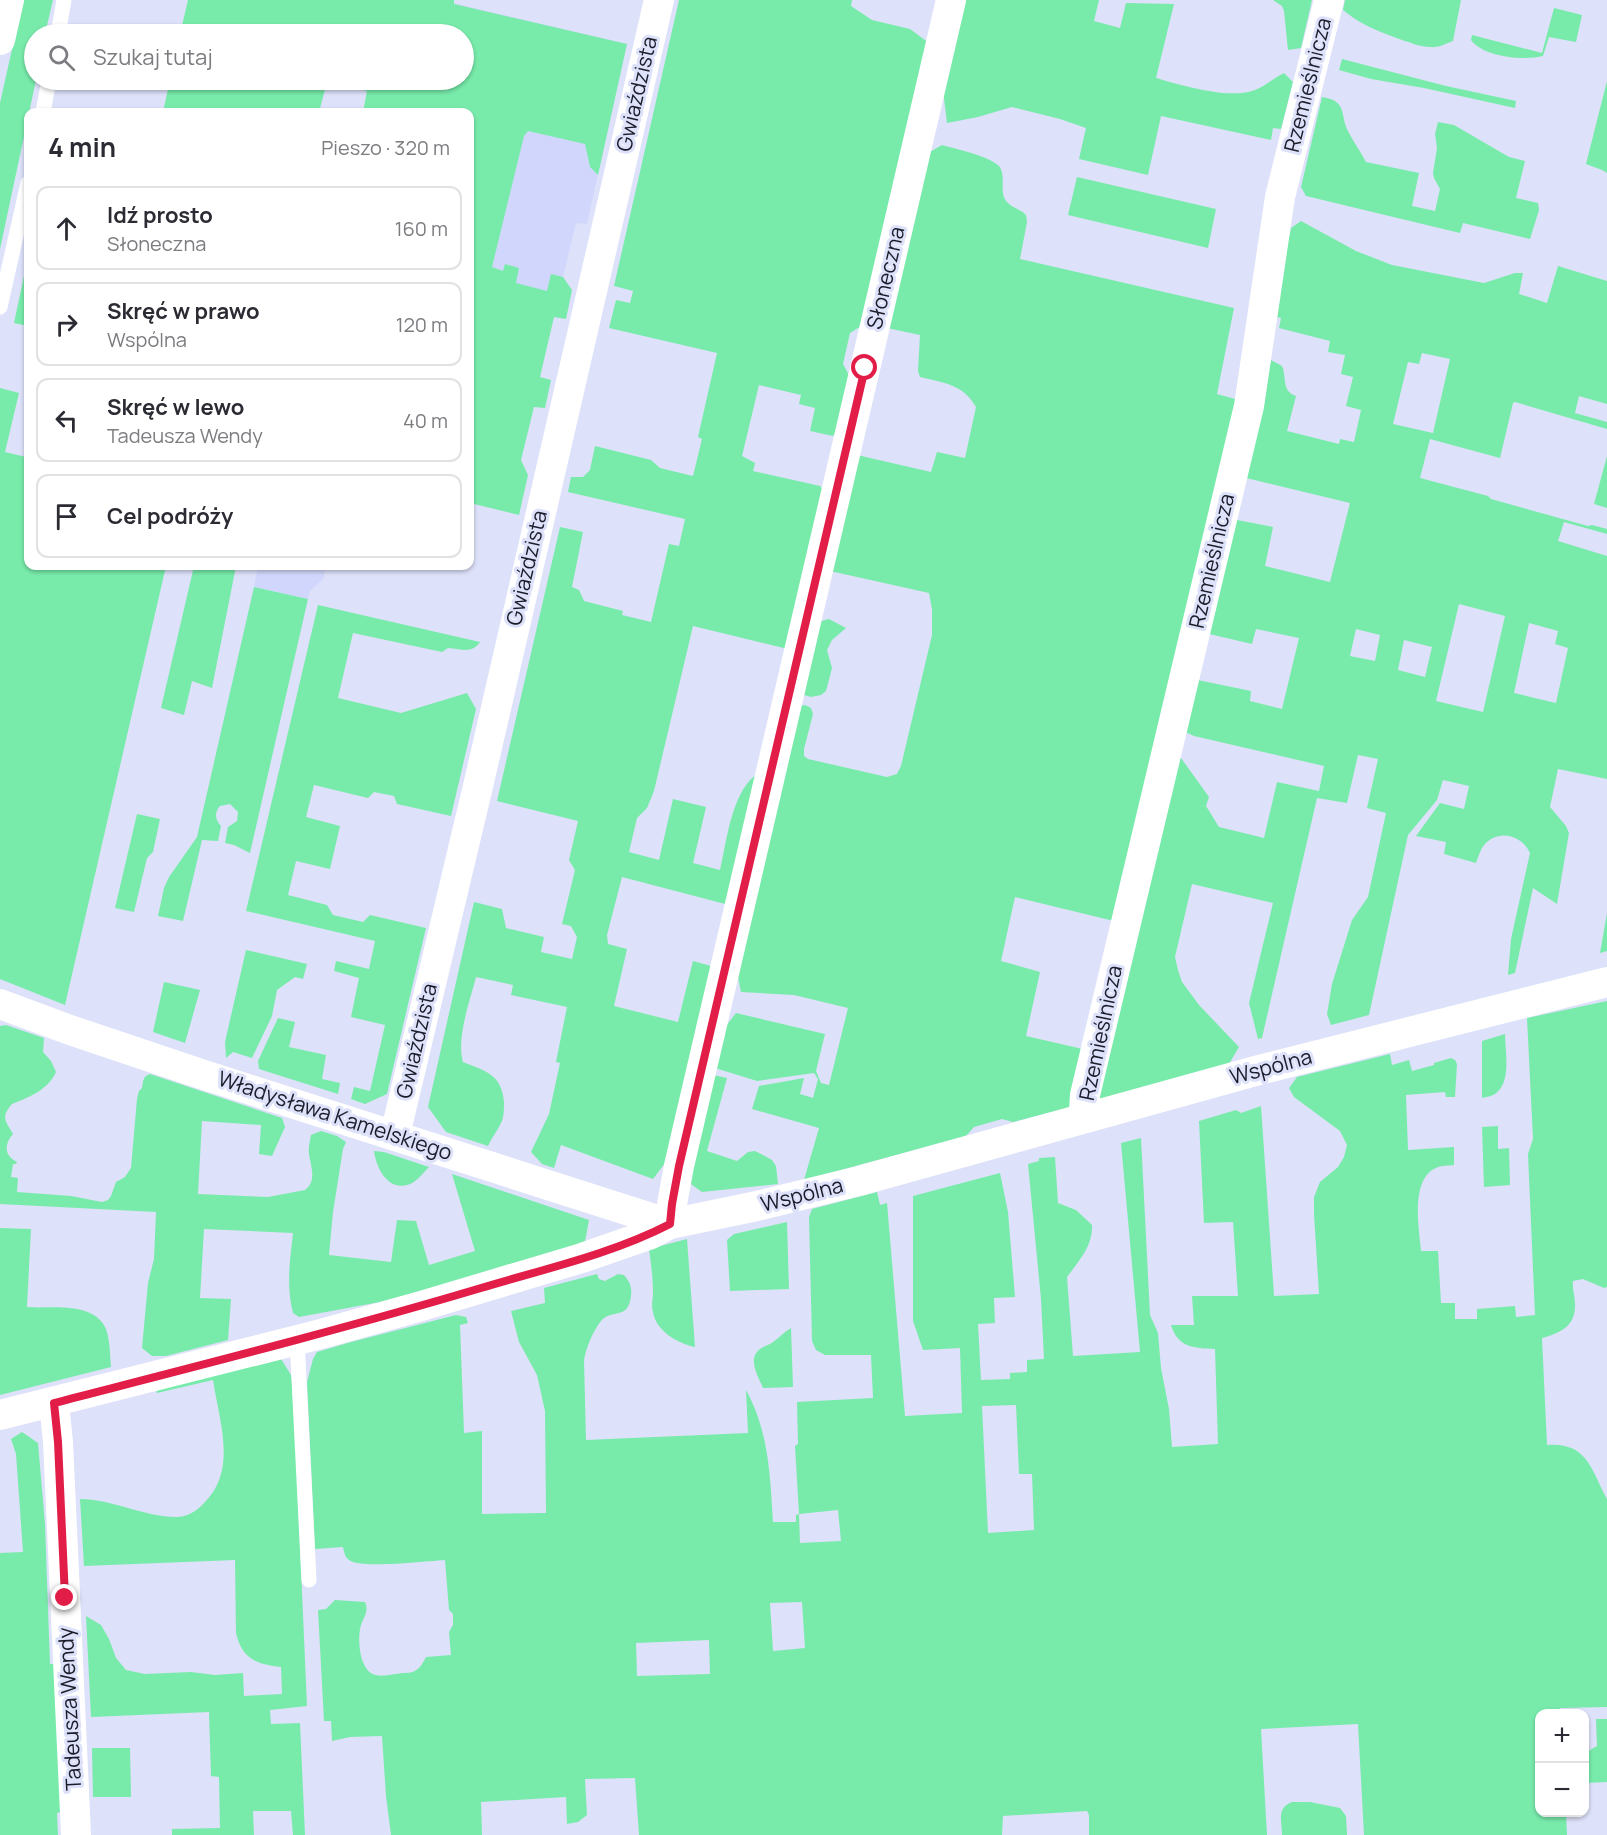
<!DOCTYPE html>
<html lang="pl">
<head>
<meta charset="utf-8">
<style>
	:root { --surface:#fff; --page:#f7f7f7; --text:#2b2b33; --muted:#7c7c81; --line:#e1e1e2 }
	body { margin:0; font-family:Manrope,sans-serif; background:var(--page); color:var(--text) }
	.controls { position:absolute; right:18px; bottom:18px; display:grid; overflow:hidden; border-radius:12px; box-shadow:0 2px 4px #0004 }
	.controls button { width:54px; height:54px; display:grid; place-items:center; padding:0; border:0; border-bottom:2px solid var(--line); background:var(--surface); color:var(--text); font:30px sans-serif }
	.stop { position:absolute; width:18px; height:18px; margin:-14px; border:4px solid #e11d48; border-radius:50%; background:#fff }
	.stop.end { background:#e11d48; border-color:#fff; box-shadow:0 2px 6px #0008 }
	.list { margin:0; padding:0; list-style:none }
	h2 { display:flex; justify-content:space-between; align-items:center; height:78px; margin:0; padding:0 24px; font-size:26px }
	h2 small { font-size:20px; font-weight:400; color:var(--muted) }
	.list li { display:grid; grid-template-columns:39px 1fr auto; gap:18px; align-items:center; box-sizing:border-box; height:84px; margin:0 12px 12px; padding:0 12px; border:2px solid var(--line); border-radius:12px }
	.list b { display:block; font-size:22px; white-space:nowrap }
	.list p { margin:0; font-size:20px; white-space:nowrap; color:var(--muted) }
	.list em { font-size:20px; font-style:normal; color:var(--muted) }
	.icon { flex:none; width:33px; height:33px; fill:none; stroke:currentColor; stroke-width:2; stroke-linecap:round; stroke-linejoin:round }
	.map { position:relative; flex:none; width:1607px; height:1835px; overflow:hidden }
	.search { position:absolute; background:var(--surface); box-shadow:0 2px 4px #0004; left:24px; top:24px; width:450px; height:66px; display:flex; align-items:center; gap:15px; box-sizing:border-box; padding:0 21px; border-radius:33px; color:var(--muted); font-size:22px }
	.panel { position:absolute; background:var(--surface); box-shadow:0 2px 4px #0004; left:24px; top:108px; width:450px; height:462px; border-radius:12px }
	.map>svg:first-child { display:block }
	.built { fill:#d1d7fc }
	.green { fill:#78ebab; fill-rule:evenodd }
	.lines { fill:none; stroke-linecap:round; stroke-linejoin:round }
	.service { stroke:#fff; stroke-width:15 }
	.minor { stroke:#fff; stroke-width:30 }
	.route { stroke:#e11d48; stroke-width:8 }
	.labels { text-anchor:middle; stroke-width:6; stroke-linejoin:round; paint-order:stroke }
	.street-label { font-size:21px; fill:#1a1c2a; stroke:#dde1f9 }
</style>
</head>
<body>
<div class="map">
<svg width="1607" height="1835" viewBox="0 0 1607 1835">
	<rect width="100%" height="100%" fill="#dde1f9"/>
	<path class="built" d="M 453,3 L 627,44 L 587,224 L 576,223 L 563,277 L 572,290 L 566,319 L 554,317 L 546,348 L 470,331 L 470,112 L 428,112 L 464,80 L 464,34 Z
		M 258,566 L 326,566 L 323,579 L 310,591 L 308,599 L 254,587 Z"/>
	<path class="green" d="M 23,0 L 53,0 L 45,34 L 34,34 L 36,80 L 0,249 L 0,103 Z
		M 188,0 L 454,0 L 454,4 L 627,44 L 598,175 L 590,167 L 585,144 L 528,131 L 524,136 L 492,267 L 503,271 L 505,264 L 519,268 L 516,283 L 547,291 L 551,274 L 563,277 L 572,290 L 566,319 L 554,317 L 540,377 L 551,380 L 545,408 L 534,407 L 521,460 L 528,475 L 519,515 L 470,503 L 470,112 L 363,112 L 367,91 L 327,82 L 319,112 L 163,112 L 170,80 L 464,80 L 464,34 L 180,34 Z
		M 679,0 L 852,0 L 851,6 L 872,20 L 910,29 L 929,43 L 863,325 L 850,333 L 843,364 L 851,379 L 840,426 L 833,436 L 810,431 L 815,408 L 799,404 L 801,395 L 759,385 L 742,456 L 755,463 L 753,471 L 820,486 L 825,492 L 788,649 L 693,626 L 654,791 L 647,808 L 637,818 L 629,852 L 659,860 L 673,799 L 706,807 L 693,863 L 720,870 C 727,840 732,788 760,772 L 729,905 L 622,877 L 607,935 L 608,944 L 627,949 L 614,1006 L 678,1022 L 693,961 L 711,966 L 668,1159 L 653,1179 L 561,1145 L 554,1168 L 542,1164 L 531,1152 L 549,1114 L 560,1063 L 556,1062 L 567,1007 L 511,995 L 513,985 L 476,977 C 470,1001 456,1038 463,1062 C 486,1071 502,1075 504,1102 C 504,1109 504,1115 502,1121 C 498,1130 492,1137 488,1146 L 446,1132 L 428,1107 L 474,902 L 502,909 L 506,928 L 544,937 L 541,952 L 572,959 L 577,937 L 571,926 L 562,924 L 575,870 L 569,860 L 578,821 L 497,801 L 560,527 L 583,532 L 572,587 L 579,590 L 584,601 L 623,611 L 622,615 L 651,622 L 669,544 L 679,546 L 685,519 L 568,492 L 571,477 L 583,477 L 590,470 L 595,446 L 651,460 L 660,468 L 693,476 L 702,439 L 698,437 L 717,353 L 609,328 L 616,300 L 630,303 L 633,291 L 614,286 Z
		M 963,0 L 1099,0 L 1094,21 L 1120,28 L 1126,3 L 1174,4 L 1156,78 C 1181,85 1230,100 1255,90 C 1265,86 1274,78 1284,73 L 1293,82 L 1281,129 L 1273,128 L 1271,140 L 1161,116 L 1148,175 L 1079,159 L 1086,128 L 1060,119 L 1012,107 L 978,117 L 947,123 L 943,90 Z
		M 1273,0 L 1312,0 L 1301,48 L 1288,50 L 1284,11 L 1282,6 Z
		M 1345,0 L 1461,0 L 1453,41 C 1445,44 1439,48 1430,47 C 1420,47 1412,43 1402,40 C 1380,32 1361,25 1343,10 Z
		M 1554,8 L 1582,15 L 1576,42 L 1549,37 L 1543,56 C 1524,61 1483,57 1471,40 L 1472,35 L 1542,53 Z
		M 1342,59 L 1446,86 L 1516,101 L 1515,108 L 1424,88 L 1371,79 L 1339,70 Z
		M 1607,81 L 1607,173 L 1602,170 L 1586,164 Z
		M 1322,97 C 1349,101 1339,116 1349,133 C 1354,143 1361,152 1366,162 L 1419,173 L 1412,206 L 1435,211 L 1440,189 L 1434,178 L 1433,173 L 1437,148 L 1435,134 L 1438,122 L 1454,125 L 1509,157 L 1525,161 L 1516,198 L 1538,203 L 1539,210 L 1530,239 L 1463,223 L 1460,233 L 1306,196 L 1301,187 Z
		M 942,145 C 956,149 989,156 999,166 C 1007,176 998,192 1007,202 C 1012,208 1021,209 1026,215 L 1027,222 L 1020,259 L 1234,308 L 1217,394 L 1239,400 L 1118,922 L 1015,897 L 1001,961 L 1040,972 L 1026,1036 L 1087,1050 L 1074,1106 L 1013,1122 L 1002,1119 L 974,1127 L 966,1136 L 804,1180 L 819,1128 L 752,1109 L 759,1086 L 804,1078 L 800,1094 L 813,1098 L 818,1079 L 814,1073 L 757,1081 L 715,1068 L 723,1030 L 736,1013 L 825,1034 L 816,1071 L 821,1083 L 829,1085 L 848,1008 L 794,995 L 741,992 L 737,972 L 799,706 L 805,705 L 811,708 L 813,714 L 804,749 L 804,756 L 808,759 L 887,777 L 897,774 L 901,766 L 932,635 L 932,609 L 929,593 L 830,571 L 857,455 L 931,472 L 937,452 L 965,458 L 976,407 C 963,384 944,383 920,377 L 918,371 L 920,335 L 887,328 L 928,153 Z
		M 1077,177 L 1216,209 L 1208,248 L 1068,215 Z
		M 1301,221 L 1356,251 L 1392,265 L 1484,283 L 1515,273 L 1523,273 L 1519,294 L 1547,303 L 1558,266 L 1607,281 L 1607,404 L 1579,396 L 1575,413 L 1607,422 L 1607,429 L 1515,402 L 1513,403 L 1500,458 L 1430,439 L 1420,478 L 1488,496 L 1491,499 L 1588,526 L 1592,525 L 1607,529 L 1607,534 L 1564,522 L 1558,541 L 1607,556 L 1607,779 L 1558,769 L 1550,807 L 1566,826 L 1569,833 L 1557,904 L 1533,888 L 1515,973 L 1508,975 L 1511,939 L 1530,853 C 1523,837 1502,829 1487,842 C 1481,847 1479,855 1476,863 L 1444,854 L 1446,842 L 1416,836 L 1440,803 L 1464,809 L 1469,786 L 1443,780 L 1437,800 L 1408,835 L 1369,1015 L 1331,1025 L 1327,1014 L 1332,984 L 1352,920 L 1368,897 L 1386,813 L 1367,808 L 1378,759 L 1358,755 L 1347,803 L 1317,798 L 1262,1038 L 1258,1039 L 1249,1003 L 1273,903 L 1192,884 L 1175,957 L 1178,970 L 1182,982 L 1199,1005 L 1239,1047 L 1229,1064 L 1096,1100 L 1174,759 L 1181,758 L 1209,797 L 1206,806 L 1219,827 L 1264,838 L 1277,782 L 1319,791 L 1324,766 L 1194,736 L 1181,730 L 1193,679 L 1251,691 L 1250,701 L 1282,709 L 1299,638 L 1256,629 L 1252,644 L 1205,633 L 1232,519 L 1273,527 L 1265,566 L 1330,582 L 1350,503 L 1242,477 L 1271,360 L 1282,366 C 1287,377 1281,391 1296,396 L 1287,431 L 1339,444 L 1340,439 L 1354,442 L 1361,410 L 1346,406 L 1353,377 L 1341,374 L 1345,355 L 1328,352 L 1330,341 L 1279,328 L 1281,318 L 1271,316 L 1291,228 ZM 1422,353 L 1450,359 L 1433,433 L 1393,424 L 1408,362 L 1419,364 ZM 1459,604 L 1505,616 L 1483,712 L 1436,701 ZM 1529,623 L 1558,631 L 1555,644 L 1568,648 L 1556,703 L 1514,693 ZM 1356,629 L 1380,635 L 1375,661 L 1350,656 ZM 1404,640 L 1432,647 L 1425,677 L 1398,670 Z
		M 28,257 L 28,326 L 14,323 Z
		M 0,388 L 19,393 L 5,452 L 26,457 L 24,465 L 28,466 L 28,566 L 166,566 L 65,1005 L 0,979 Z
		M 1607,456 L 1607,508 L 1594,504 Z
		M 194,566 L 236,566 L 212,688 L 192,681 L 184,715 L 161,708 Z
		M 254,587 L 308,599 L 250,853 L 234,845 L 225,843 L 228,827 L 237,821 L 238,812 L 230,804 L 220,806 C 214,813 215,819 221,826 L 218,841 L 202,840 L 183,921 L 158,916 L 164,888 L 169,877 L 197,837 Z
		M 318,605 L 480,642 C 472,654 461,649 448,648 L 442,652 L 353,633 L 338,698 L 401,713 L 467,693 L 476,709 L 451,816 L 397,804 L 394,796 L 374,792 L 368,798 L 314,785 L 306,817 L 340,826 L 330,869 L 296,861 L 288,895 L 327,905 L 333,915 L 363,922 L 370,915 L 426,928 L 387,1094 L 365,1104 L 351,1099 L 354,1087 L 370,1091 L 385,1025 L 351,1017 L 359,978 L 334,971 L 336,961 L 369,969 L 375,941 L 246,911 Z
		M 829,619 L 846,628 L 832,640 L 827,650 L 832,668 L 826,691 L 821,695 L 811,697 L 801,694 L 818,622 Z
		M 137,814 L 160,819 L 153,852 L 147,858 L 134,912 L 115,908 Z
		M 1607,913 L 1607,951 L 1600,953 Z
		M 246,950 L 307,964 L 303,979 L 295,977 L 277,990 L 272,1016 L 252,1058 L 233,1052 L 226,1058 L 225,1042 Z
		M 164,982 L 200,990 L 185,1043 L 153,1032 Z
		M 1607,1001 L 1607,1287 L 1604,1288 L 1583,1279 L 1573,1281 C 1572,1289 1575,1296 1575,1304 C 1576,1327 1559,1333 1542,1338 L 1547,1445 C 1588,1442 1591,1470 1607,1499 L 1607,1707 L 1560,1708 L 1559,1713 L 1540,1714 L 1540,1812 L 1566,1813 L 1567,1835 L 1364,1835 L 1358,1724 L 1261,1729 L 1267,1835 L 1089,1835 L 1089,1815 L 1087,1811 L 1003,1816 L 1002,1835 L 639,1835 L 635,1778 L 585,1779 L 587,1815 L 578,1822 L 567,1824 L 566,1797 L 481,1802 L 482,1835 L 391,1835 L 386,1796 L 382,1736 L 350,1737 L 332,1741 L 331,1721 L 324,1721 L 318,1610 L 326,1609 L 335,1600 L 365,1602 C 369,1611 364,1617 361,1625 C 357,1638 359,1672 376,1675 C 384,1677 397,1673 405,1673 C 417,1673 421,1667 426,1657 L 451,1655 L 449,1632 L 453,1625 L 453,1614 L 449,1610 L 445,1560 C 428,1561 359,1569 349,1560 C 345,1557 344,1552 343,1547 L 315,1549 L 307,1382 L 313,1359 L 317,1352 L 351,1342 L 456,1315 L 466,1317 L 468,1323 L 460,1325 L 464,1433 L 482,1431 L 482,1514 L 546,1513 L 545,1411 L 537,1375 L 519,1342 L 511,1311 L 545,1303 L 544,1288 L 597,1274 L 599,1279 L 605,1281 L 618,1274 L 624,1275 C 630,1282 632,1287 631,1296 C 628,1321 612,1308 601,1321 C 593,1331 586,1348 584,1360 L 586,1440 L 748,1433 L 746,1390 C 769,1432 770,1475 773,1522 L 796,1522 L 796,1515 L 799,1514 L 795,1446 L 798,1444 L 797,1402 L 873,1398 L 871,1355 L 825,1355 L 816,1350 L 812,1341 L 809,1217 L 812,1209 L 877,1192 L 880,1205 L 887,1203 L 905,1416 L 962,1413 L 960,1348 L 923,1350 L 913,1321 L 913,1196 L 1000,1173 L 1008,1212 L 1015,1297 L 994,1298 L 995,1323 L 978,1324 L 981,1380 L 1010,1379 L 1010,1373 L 1027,1372 L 1027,1360 L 1044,1359 L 1041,1299 L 1028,1164 L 1039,1161 L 1039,1158 L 1055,1157 L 1058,1203 L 1076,1210 L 1092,1225 C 1093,1246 1079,1261 1067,1277 L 1073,1356 L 1140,1352 L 1121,1143 L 1141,1138 L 1150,1315 L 1158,1333 L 1161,1368 L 1169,1409 L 1172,1447 L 1218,1444 L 1215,1349 C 1194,1348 1178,1348 1171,1325 L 1194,1325 L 1192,1296 L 1238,1296 L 1233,1222 L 1204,1223 L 1199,1121 L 1236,1110 L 1241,1113 L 1261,1106 L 1274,1296 L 1319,1294 L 1314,1214 L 1314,1197 L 1320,1182 L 1338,1167 L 1344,1157 L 1347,1145 L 1340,1131 L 1294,1097 L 1289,1088 L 1297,1077 L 1390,1054 L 1392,1065 L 1409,1060 L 1412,1071 L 1434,1065 L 1434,1063 L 1451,1058 L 1455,1060 L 1457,1064 L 1455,1097 L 1446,1097 L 1445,1092 L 1406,1095 L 1408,1150 L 1454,1147 L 1454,1165 C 1449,1166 1441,1165 1436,1168 C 1410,1179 1419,1229 1421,1251 L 1438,1251 L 1441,1303 L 1455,1303 L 1455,1319 L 1477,1319 L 1477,1309 L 1515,1306 L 1516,1317 L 1535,1315 L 1528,1154 L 1533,1139 L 1527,1018 ZM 1016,1405 L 1019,1474 L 1032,1474 L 1034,1530 L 988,1533 L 982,1406 ZM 838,1510 L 841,1541 L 800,1543 L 799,1514 ZM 802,1602 L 805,1648 L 773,1651 L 770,1603 ZM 709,1640 L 710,1674 L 637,1676 L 636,1643 Z
		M 278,1018 L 295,1022 L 289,1047 L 326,1055 L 322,1079 L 340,1083 L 338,1094 L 259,1069 L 258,1061 Z
		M 6,1025 L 44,1038 L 43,1052 L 51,1061 L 56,1072 C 49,1089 28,1098 12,1104 C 0,1118 6,1121 13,1134 C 4,1144 4,1156 17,1162 L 16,1164 L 13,1164 L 11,1177 L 18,1178 L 17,1192 L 71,1196 L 102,1202 L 108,1200 L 111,1196 L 116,1182 L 125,1177 L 131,1168 L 137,1099 L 139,1091 L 142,1088 C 143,1081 143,1076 150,1074 L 282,1118 L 285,1127 L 272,1156 L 259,1154 L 261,1125 L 202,1121 L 198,1194 L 268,1197 L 305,1190 C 317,1181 311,1167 309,1154 C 308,1148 310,1141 311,1135 L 321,1131 L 337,1136 L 346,1142 L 343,1149 L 333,1212 L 329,1255 L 391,1262 L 397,1220 L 416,1221 L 429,1265 L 475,1251 L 452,1174 L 589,1220 L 584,1247 L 380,1302 L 299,1317 L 293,1313 C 286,1286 290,1260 293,1233 L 204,1229 L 200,1298 L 231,1299 L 228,1340 L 166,1356 L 152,1356 L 142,1348 L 148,1283 L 154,1259 L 156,1212 L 0,1204 L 0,1026 Z
		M 1505,1034 C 1505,1052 1512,1082 1495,1094 C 1492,1096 1486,1097 1482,1098 L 1482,1041 Z
		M 713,1075 L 727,1078 L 707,1151 L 737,1161 L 748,1152 L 755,1151 L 763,1155 L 772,1160 L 776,1166 L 778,1184 L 702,1192 L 688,1182 Z
		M 1498,1126 L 1498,1149 L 1509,1148 L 1510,1185 L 1484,1187 L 1482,1127 Z
		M 374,1151 L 384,1152 L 429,1167 C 423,1173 416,1183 407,1185 C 386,1190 376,1166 374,1151 Z
		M 787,1222 L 789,1289 L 730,1291 L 727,1240 L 734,1234 Z
		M 0,1228 L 31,1229 L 27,1307 C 51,1309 94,1301 106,1329 C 110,1340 110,1355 111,1367 L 0,1395 Z
		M 687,1239 L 695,1347 C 677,1343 656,1331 653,1312 C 651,1305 653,1299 653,1293 C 653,1278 651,1264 649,1249 Z
		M 791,1328 L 793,1387 L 763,1388 C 758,1376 747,1359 760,1349 C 764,1346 769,1345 773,1342 C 779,1338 784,1332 791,1328 Z
		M 278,1354 L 291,1375 L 293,1387 L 307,1706 L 270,1710 L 271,1724 L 300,1723 L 305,1835 L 293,1835 L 291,1811 L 253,1811 L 254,1835 L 172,1835 L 172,1829 L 220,1828 L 219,1777 L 211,1776 L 209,1712 L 91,1717 L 86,1616 L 101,1625 L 109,1639 L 116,1658 L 126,1670 L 145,1674 L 191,1672 L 215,1675 L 243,1673 L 244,1696 L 282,1694 L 281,1667 C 256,1664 242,1659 236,1633 L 235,1560 L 84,1566 L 80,1499 C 112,1499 144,1517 176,1517 C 187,1517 197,1511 204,1503 C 238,1470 219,1421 213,1380 L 157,1393 L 155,1385 Z
		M 22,1432 L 38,1443 L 45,1524 L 50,1664 L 55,1664 L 61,1812 L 57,1813 L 58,1835 L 0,1835 L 0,1553 L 23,1552 L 16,1454 L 11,1439 Z
		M 1596,1719 L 1607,1719 L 1607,1782 L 1585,1783 L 1585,1753 L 1597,1746 Z
		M 92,1748 L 130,1748 L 131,1797 L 93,1797 Z
		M 1292,1802 L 1310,1802 L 1340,1808 L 1346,1816 L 1347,1835 L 1282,1835 C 1282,1821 1276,1808 1292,1802 Z"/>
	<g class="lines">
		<path class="service" d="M 58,34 L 64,0
			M 43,112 L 49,80
			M 0,307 L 28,183
			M 297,1339 L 309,1580"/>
		<path class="minor" d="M 0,40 L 9,0
			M 0,1004 L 70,1030 L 204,1075 L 670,1224
			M 1086,1118 L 1084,1110 L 1085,1095 L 1249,406 L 1280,197 L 1329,0
			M 395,1135 L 479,782 L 659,0
			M 670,1224 L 672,1204 L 679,1166 L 951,0
			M 54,1403 L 58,1442 L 76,1835
			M 0,1415 L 321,1334 L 418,1307 L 582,1258 L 651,1234 L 670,1224 L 757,1206 L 859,1181 L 1259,1070 L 1607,982"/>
	</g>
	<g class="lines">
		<path class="route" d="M 65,1598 L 58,1442 L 54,1403 C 197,1366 340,1330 481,1288 C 544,1269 612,1254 670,1224 L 672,1204 L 679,1166 L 865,368"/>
	</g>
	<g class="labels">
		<g class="street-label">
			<text transform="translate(1308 85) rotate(-76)" y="7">Rzemieślnicza</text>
			<text transform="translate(637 94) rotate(-77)" y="7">Gwiaździsta</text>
			<text transform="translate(886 278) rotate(-77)" y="7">Słoneczna</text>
			<text transform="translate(1212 561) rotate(-77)" y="7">Rzemieślnicza</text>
			<text transform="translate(527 568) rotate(-77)" y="7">Gwiaździsta</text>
			<text transform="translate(1101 1033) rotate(-78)" y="7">Rzemieślnicza</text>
			<text transform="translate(417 1041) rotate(-77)" y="7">Gwiaździsta</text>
			<text transform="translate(1271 1067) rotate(-15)" y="7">Wspólna</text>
			<text transform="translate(335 1116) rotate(18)" y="7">Władysława Kamelskiego</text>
			<text transform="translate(802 1195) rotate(-14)" y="7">Wspólna</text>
			<text transform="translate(70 1709) rotate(-93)" y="7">Tadeusza Wendy</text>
		</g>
	</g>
</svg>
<div class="controls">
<button>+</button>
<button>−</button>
</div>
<div class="stop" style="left:865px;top:368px"></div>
<div class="stop end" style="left:65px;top:1598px"></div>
<div class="search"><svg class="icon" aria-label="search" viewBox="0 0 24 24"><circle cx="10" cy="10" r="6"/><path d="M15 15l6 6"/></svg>Szukaj tutaj</div>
<section class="panel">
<h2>4 min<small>Pieszo · 320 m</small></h2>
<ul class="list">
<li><svg class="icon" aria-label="ahead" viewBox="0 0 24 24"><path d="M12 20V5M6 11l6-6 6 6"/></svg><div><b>Idź prosto</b><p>Słoneczna</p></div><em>160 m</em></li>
<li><svg class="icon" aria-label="right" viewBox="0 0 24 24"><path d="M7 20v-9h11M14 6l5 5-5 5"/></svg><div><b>Skręć w prawo</b><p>Wspólna</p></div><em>120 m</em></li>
<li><svg class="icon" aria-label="left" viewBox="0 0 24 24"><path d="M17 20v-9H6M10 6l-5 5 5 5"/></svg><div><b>Skręć w lewo</b><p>Tadeusza Wendy</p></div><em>40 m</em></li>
<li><svg class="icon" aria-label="arrive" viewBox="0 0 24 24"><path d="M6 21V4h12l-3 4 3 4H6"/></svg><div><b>Cel podróży</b></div></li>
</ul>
</section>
</div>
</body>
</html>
